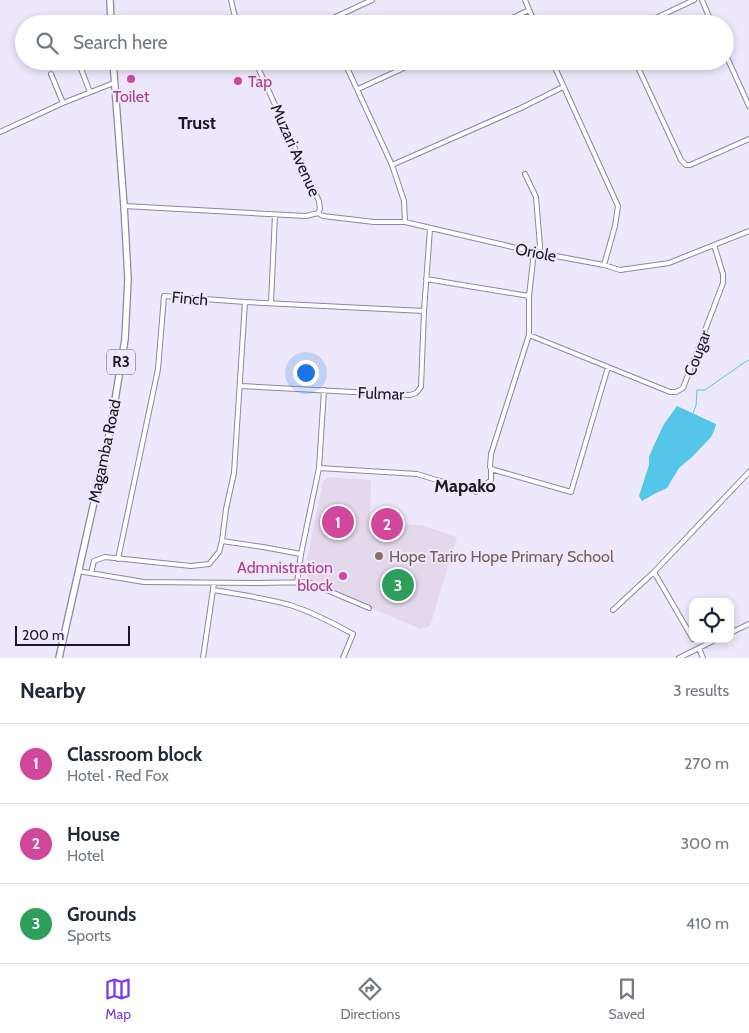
<!DOCTYPE html>
<html lang="en">
<head>
<meta charset="utf-8">
<style>
	:root { --surface:#fff; --page:#f2f2f3; --text:#1f2937; --muted:#747a83; --line:#e0e1e3; --accent:#7c3aed }
	body { margin:0; font-family:Cabin,sans-serif; background:var(--page); color:var(--text) }
	.controls { position:absolute; right:15px; bottom:15px; display:grid; overflow:hidden; border-radius:10px; box-shadow:0 2px 8px #0003 }
	.controls button { width:45px; height:45px; display:grid; place-items:center; padding:0; border:0; border-bottom:1px solid var(--line); background:var(--surface); color:var(--text); font:25px sans-serif }
	.scale { position:absolute; left:15px; bottom:12px; width:115px; box-sizing:border-box; padding-left:5px; border:2px solid #1b1823; border-top:0; font-size:14px; line-height:18px; white-space:nowrap; color:#1b1823; -webkit-text-stroke:4px #ede8fb; paint-order:stroke }
	.you { position:absolute; left:305px; top:372px; width:18px; height:18px; margin:-12px; border:4px solid #fff; border-radius:50%; background:#1a73e8; box-shadow:0 0 0 8px #1a73e833 }
	.badge { display:grid; place-items:center; width:32px; height:32px; border-radius:50%; background:var(--accent); color:#fff; font-size:16px; font-weight:700 }
	.pin { position:absolute; translate:-50% -50%; border:2px solid #fff; box-shadow:0 1px 5px #0006 }
	.list { margin:0; padding:0; list-style:none }
	h2 { display:flex; justify-content:space-between; align-items:center; height:65px; margin:0; padding:0 20px; font-size:21px }
	h2 small { font-size:16px; font-weight:400; color:var(--muted) }
	.list li { display:grid; grid-template-columns:32px 1fr auto; gap:15px; align-items:center; box-sizing:border-box; height:80px; padding:0 20px; border-top:1px solid var(--line) }
	.list b { display:block; font-size:19px; white-space:nowrap }
	.list p { margin:0; font-size:16px; white-space:nowrap; color:var(--muted) }
	.list em { font-size:16px; font-style:normal; color:var(--muted) }
	.icon { flex:none; width:28px; height:28px; fill:none; stroke:currentColor; stroke-width:2; stroke-linecap:round; stroke-linejoin:round }
	.map { position:relative; flex:none; width:749px; height:658px; overflow:hidden }
	.search { position:absolute; background:var(--surface); box-shadow:0 2px 8px #0003; left:15px; right:15px; top:15px; height:55px; display:flex; align-items:center; gap:12px; box-sizing:border-box; padding:0 18px; border-radius:28px; color:var(--muted); font-size:19px }
	.sheet { height:305px; background:var(--surface) }
	nav { display:flex; justify-content:space-around; align-items:center; box-sizing:border-box; height:70px; border-top:1px solid var(--line); background:var(--surface); font-size:14px; color:var(--muted) }
	nav a { display:grid; justify-items:center; gap:2px }
	nav .on { color:var(--accent) }
	.map>svg:first-child { display:block }
	.education { fill:#e4d8ed }
	.water { fill:#53c6ea }
	.lines { fill:none; stroke-linecap:round; stroke-linejoin:round }
	.stream { stroke:#53c6ea; stroke-width:1 }
	.minor-casing { stroke:#8d86a3; stroke-width:6 }
	.highway-casing { stroke:#8d86a3; stroke-width:8 }
	.minor { stroke:#fff; stroke-width:4 }
	.highway { stroke:#fff; stroke-width:5.5 }
	.hotel-dot { fill:#d1479c; stroke:#ede8fb; stroke-width:2 }
	.education-dot { fill:#8d6e63; stroke:#ede8fb; stroke-width:2 }
	.labels { text-anchor:middle; stroke-width:4; stroke-linejoin:round; paint-order:stroke }
	.shield { fill:#ede8fb; stroke:#5a5664; stroke-width:1 }
	.shield-label { font-size:15px; font-weight:bold; fill:#1b1823 }
	.hotel-label { font-size:16px; fill:#b23c85; stroke:#ede8fb; text-anchor:start }
	.street-label { font-size:16px; fill:#1b1823; stroke:#ede8fb }
	.education-label { font-size:16px; fill:#785e54; stroke:#ede8fb; text-anchor:start }
	.neighbourhood-label { font-size:18px; font-weight:bold; fill:#1b1823; stroke:#ede8fb }
</style>
</head>
<body>
<div class="map">
<svg width="749" height="658" viewBox="0 0 749 658">
	<rect width="100%" height="100%" fill="#ede8fb"/>
	<path class="education" d="M 328,477 L 371,480 L 370,517 L 382,524 L 421,525 L 457,537 L 430,626 L 420,629 L 312,582 L 304,574 L 323,481 Z"/>
	<path class="water" d="M 677,406 L 716,424 L 714,431 L 711,437 L 692,457 L 679,468 L 667,488 L 654,494 L 642,501 L 639,496 L 649,465 L 649,457 L 655,443 L 664,424 Z"/>
	<g class="lines">
		<path class="stream" d="M 693,413 L 696,406 L 697,390 L 705,390 L 745,362 L 749,360"/>
		<defs>
			<path id="minor" d="M 231,0 L 235,17 L 238,24
				M 525,0 L 535,24
				M 702,0 L 712,24
				M 328,24 L 329,20 L 372,0
				M 500,24 L 529,10
				M 643,24 L 694,0
				M 725,53 L 749,106
				M 78,61 L 90,92
				M 255,61 L 319,201 L 320,209 L 318,213
				M 344,61 L 392,165 L 404,201 L 405,222
				M 552,61 L 618,206 L 615,226 L 604,265
				M 635,61 L 681,160 L 686,165 L 690,165 L 749,139
				M 51,74 L 63,103
				M 358,89 L 419,61
				M 0,132 L 63,103 L 106,86 L 114,83
				M 392,165 L 521,108 L 563,87
				M 525,174 L 536,197 L 540,246 L 540,253
				M 124,206 L 306,216 L 318,213
				M 318,213 L 323,216 L 374,222 L 405,222 L 534,252 L 604,265 L 620,270 L 669,263 L 749,231
				M 426,279 L 529,296
				M 271,303 L 275,215
				M 529,335 L 670,392 L 676,392 L 683,388 L 723,283 L 723,274 L 714,245
				M 240,386 L 410,395 L 416,393 L 421,387 L 424,311 L 430,229
				M 319,468 L 417,474 L 476,492 L 491,480 L 491,469 L 490,467 L 491,454 L 529,335 L 529,296 L 534,252
				M 491,469 L 571,492 L 608,367
				M 222,541 L 263,547 L 301,554
				M 118,559 L 158,369 L 164,296 L 245,302 L 424,311
				M 78,571 L 144,582 L 258,583 L 308,582 L 369,608
				M 654,572 L 693,639
				M 91,573 L 94,561 L 105,557 L 191,566 L 209,564 L 219,552 L 222,541 L 226,509 L 234,473 L 245,302
				M 297,583 L 301,554 L 319,468 L 324,390
				M 213,590 C 239,594 265,598 290,605 C 312,612 333,623 353,634 L 343,658
				M 613,610 L 654,572 L 749,472
				M 730,633 L 749,624
				M 699,648 L 703,658
				M 203,658 L 214,583
				M 679,658 L 717,639"/>
			<path id="highway" d="M 110,0 L 111,24
				M 59,658 L 110,431 L 125,339 L 128,279 L 127,260 L 124,206 L 113,61"/>
		</defs>
		<use href="#minor" class="minor-casing"/>
		<use href="#highway" class="highway-casing"/>
		<use href="#minor" class="minor"/>
		<use href="#highway" class="highway"/>
	</g>
	<g class="hotel-dot">
		<circle cx="131" cy="79" r="5"/>
		<circle cx="238" cy="81" r="5"/>
		<circle cx="343" cy="576" r="5"/>
	</g>
	<circle class="education-dot" cx="379" cy="556" r="5"/>
	<g class="labels">
		<rect class="shield" x="107" y="349.5" width="28" height="25" rx="4"/>
		<g class="shield-label">
			<text x="121" y="367">R3</text>
		</g>
		<g class="hotel-label">
			<text x="248" y="87">Tap</text>
			<text x="131" y="102" text-anchor="middle">Toilet</text>
			<text x="333" y="573" text-anchor="end">Admnistration<tspan x="333" dy="18">block</tspan></text>
		</g>
		<g class="street-label">
			<text transform="translate(296 150) rotate(66)" y="6">Muzari Avenue</text>
			<text transform="translate(536 252) rotate(11)" y="6">Oriole</text>
			<text transform="translate(190 298) rotate(5)" y="6">Finch</text>
			<text transform="translate(697 353) rotate(-69)" y="6">Cougar</text>
			<text transform="translate(381 393) rotate(2)" y="6">Fulmar</text>
			<text transform="translate(104 451) rotate(-78)" y="6">Magamba Road</text>
		</g>
		<g class="education-label">
			<text x="389" y="562">Hope Tariro Hope Primary School</text>
		</g>
		<g class="neighbourhood-label">
			<text x="197" y="129">Trust</text>
			<text x="465" y="492">Mapako</text>
		</g>
	</g>
</svg>
<div class="controls">
<button><svg class="icon" aria-label="locate" viewBox="0 0 24 24"><circle cx="12" cy="12" r="6"/><path d="M12 2v4M12 18v4M2 12h4M18 12h4"/></svg></button>
</div>
<div class="scale">200 m</div>
<div class="you"></div>
<div class="pin badge" style="left:338px;top:522px;background:#d1479c">1</div>
<div class="pin badge" style="left:387px;top:524px;background:#d1479c">2</div>
<div class="pin badge" style="left:398px;top:585px;background:#2e9e5b">3</div>
<div class="search"><svg class="icon" aria-label="search" viewBox="0 0 24 24"><circle cx="10" cy="10" r="6"/><path d="M15 15l6 6"/></svg>Search here</div>
</div>
<section class="sheet">
<h2>Nearby<small>3 results</small></h2>
<ul class="list">
<li><span class="badge" style="background:#d1479c">1</span><div><b>Classroom block</b><p>Hotel · Red Fox</p></div><em>270 m</em></li>
<li><span class="badge" style="background:#d1479c">2</span><div><b>House</b><p>Hotel</p></div><em>300 m</em></li>
<li><span class="badge" style="background:#2e9e5b">3</span><div><b>Grounds</b><p>Sports</p></div><em>410 m</em></li>
</ul>
</section>
<nav>
<a class="on"><svg class="icon" aria-label="map" viewBox="0 0 24 24"><path d="M3 6l6-2 6 2 6-2v14l-6 2-6-2-6 2zM9 4v14M15 6v14"/></svg>Map</a>
<a><svg class="icon" aria-label="directions" viewBox="0 0 24 24"><path d="M12 3l9 9-9 9-9-9zM9 14v-3h6M13 9l2 2-2 2"/></svg>Directions</a>
<a><svg class="icon" aria-label="saved" viewBox="0 0 24 24"><path d="M7 4h10v16l-5-4-5 4z"/></svg>Saved</a>
</nav>
</body>
</html>
